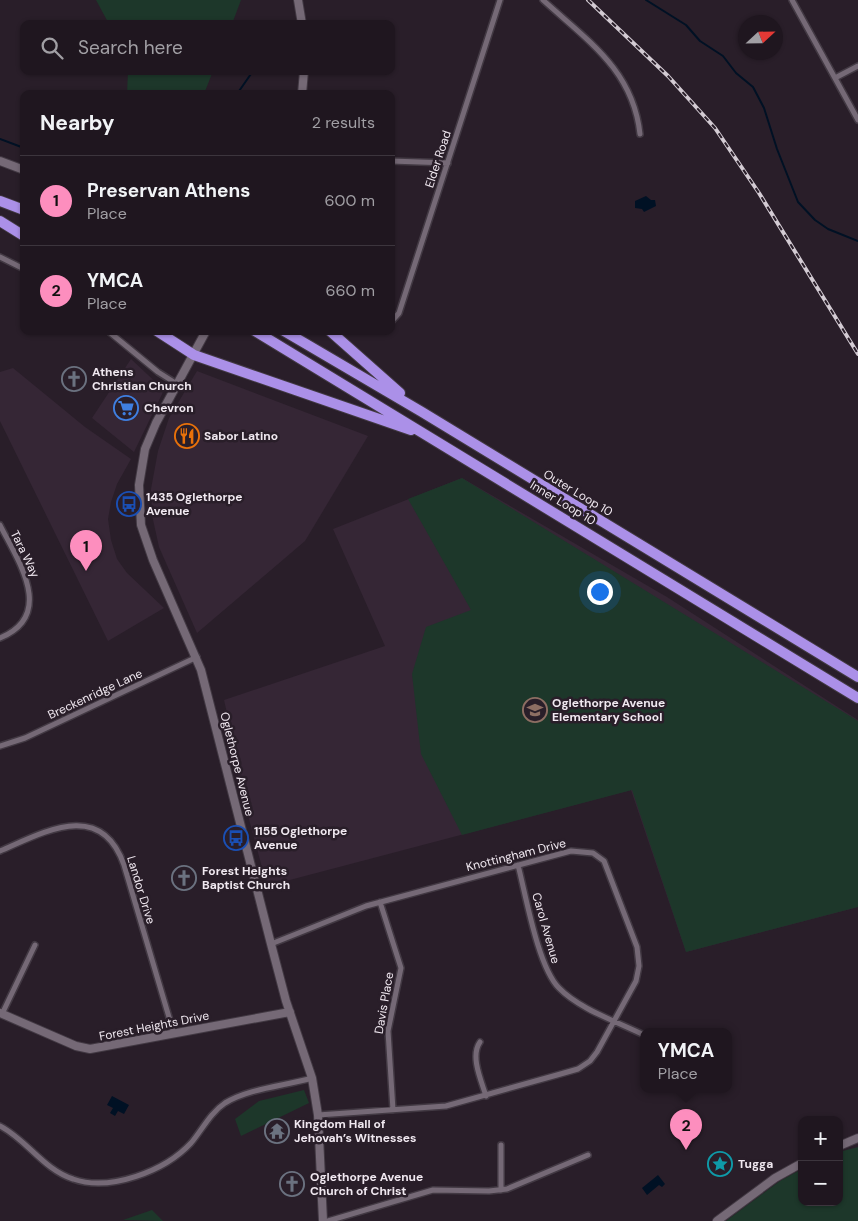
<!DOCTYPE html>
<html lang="en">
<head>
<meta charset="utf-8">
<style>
	:root { --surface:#1f161f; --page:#271f28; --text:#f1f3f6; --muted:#a19fa4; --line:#3c353d; --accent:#fd8ebe }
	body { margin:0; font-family:"DM Sans",sans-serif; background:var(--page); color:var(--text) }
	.controls { position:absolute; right:15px; bottom:15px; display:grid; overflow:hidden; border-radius:10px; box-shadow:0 1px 4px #0004 }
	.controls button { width:45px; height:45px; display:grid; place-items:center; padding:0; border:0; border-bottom:1px solid var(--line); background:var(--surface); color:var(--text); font:25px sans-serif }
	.compass { position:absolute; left:738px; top:15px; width:45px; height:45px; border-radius:50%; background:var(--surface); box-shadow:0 1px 4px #0004; rotate:68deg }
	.you { position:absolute; left:599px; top:591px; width:18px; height:18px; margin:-12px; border:4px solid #fff; border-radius:50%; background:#1a73e8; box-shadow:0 0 0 8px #1a73e833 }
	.badge { display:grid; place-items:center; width:32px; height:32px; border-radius:50%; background:var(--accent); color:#111; font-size:16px; font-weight:700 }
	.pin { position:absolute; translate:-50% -41px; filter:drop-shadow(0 1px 2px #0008) }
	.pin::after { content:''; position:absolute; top:26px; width:18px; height:15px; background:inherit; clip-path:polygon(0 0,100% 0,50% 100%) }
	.popup { position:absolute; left:640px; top:1028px; width:92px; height:65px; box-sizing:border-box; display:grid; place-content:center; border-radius:10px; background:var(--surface); filter:drop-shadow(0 1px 4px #0005); font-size:16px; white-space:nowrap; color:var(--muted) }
	.popup b { font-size:19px; color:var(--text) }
	.popup::after { content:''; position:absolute; left:50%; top:100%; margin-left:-10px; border:10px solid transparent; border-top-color:var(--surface) }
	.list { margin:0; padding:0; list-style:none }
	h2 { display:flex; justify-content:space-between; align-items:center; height:65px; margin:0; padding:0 20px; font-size:21px }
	h2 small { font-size:16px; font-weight:400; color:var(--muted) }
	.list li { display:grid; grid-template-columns:32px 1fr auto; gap:15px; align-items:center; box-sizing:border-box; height:90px; padding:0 20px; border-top:1px solid var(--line) }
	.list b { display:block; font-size:19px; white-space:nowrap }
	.list p { margin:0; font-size:16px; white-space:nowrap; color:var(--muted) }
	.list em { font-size:16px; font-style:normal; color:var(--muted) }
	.icon { flex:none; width:28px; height:28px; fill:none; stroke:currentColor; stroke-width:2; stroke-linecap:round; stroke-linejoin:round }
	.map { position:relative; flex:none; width:858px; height:1221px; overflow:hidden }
	.search { position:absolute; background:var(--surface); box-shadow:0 1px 4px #0004; left:20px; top:20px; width:375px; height:55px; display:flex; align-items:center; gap:12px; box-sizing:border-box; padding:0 18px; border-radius:10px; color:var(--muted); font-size:19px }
	.panel { position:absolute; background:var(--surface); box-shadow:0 1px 4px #0004; left:20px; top:90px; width:375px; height:245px; border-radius:10px }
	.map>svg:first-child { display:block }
	.built { fill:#352635 }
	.green { fill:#1d372a }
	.water { fill:#001124 }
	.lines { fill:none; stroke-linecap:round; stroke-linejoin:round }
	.stream { stroke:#001124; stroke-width:2 }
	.street-casing { stroke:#423943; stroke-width:8 }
	.secondary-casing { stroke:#423943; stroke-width:10 }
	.highway-casing { stroke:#423943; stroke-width:12 }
	.street { stroke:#756976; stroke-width:5 }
	.secondary { stroke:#756976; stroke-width:8 }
	.highway { stroke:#ab90e8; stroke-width:10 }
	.rail-casing { stroke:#d3cbd3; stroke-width:4 }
	.rail { stroke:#291e29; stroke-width:2; stroke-dasharray:5.5; stroke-linecap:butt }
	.labels { text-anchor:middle; stroke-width:5; stroke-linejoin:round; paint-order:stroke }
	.street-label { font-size:12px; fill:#f0e8f0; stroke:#291e29 }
	.poi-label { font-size:12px; font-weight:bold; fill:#f0e8f0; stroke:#291e29; text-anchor:start }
</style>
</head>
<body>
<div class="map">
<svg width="858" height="1221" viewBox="0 0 858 1221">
	<rect width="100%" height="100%" fill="#291e29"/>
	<path class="built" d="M 131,359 L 164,390 L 134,452 L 92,418 Z
		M 13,368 L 85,427 L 131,459 L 117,484 L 111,502 L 108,519 L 111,540 L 117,559 L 127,573 L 164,608 L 108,641 L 0,421 L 0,372 Z
		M 197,371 L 368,436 L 305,541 L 197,633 L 159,547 L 152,515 L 151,489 L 158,451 L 169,418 Z
		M 462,478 L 667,597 L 858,720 L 858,907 L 686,952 L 631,790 L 267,886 L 236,771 L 240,769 L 224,700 L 385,646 L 333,529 Z"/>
	<path class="green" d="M 96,0 L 241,0 L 232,24 L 109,24 Z
		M 128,71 L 213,71 L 204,94 L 127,94 Z
		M 462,478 L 858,721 L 858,907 L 686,952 L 632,790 L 462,835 L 421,754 L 412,674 L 426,627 L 471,610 L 408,499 Z
		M 304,1090 L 309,1103 L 241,1136 L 235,1119 L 259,1101 Z
		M 858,1147 L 858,1221 L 726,1221 L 780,1181 L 802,1169 L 802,1202 L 839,1202 L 839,1152 Z
		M 152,1210 L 163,1221 L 123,1220 Z"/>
	<path class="water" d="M 646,196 L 651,200 L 655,200 L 656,206 L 644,212 L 642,209 L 635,208 L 635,201 Z
		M 112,1096 L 129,1105 L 124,1114 L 118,1111 L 115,1116 L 110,1113 L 113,1108 L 107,1105 Z
		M 658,1175 L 665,1184 L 662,1187 L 659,1185 L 647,1195 L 642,1188 Z"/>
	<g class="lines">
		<path class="stream" d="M 646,0 L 686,25 L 700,41 L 723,56 L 736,73 L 753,87 L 764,108 L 777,149 L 798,202 L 815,220 L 828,229 L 858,241
			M 237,94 L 253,71
			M 0,139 L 24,148"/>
		<defs>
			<path id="street" d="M 543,0 C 588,41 633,70 640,134
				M 792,0 L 858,120
				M 835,78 L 858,66
				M 391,161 L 448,163
				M 0,257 L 24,269
				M 391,322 L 399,313 L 500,0
				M 108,331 L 158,372 L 177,384
				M 0,525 C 18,561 56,615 0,638
				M 0,746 L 25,738 L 197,657
				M 0,851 C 44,832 101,799 124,865 L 174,1034
				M 518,865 C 526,896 538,967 559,988 C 579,1009 618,1022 644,1035
				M 380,902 L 401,968 L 388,1031 L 393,1110
				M 271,944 L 366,906 L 571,851 L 593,853 L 604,861 L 637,947 L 639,966 L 636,981 L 597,1052 L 590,1061 L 578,1069 L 557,1075 L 446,1106 L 318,1115
				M 2,1014 L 35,945
				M 480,1042 C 470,1056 481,1080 486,1096
				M 0,1126 C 27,1140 44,1170 73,1179 C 110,1192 165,1171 191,1143 C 202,1130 210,1113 225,1103 C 250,1088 285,1086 312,1078
				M 501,1190 L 501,1145
				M 328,1221 L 433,1190 L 489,1191 L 507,1189 L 588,1155"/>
			<path id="secondary" d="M 298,0 L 302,24
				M 302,94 L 304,71
				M 0,161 L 24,170
				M 206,331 L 156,423 L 145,449 L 139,485 L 141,525 L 153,560 L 201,670 L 271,944 L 286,1001 L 312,1078 L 318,1115 L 323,1221
				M 0,1013 L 76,1046 L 90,1049 L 290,1012
				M 839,1146 L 858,1138
				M 717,1221 L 775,1178 L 802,1163"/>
			<path id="highway" d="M 0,201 L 24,210
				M 0,221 L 24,236
				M 157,331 L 194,355 L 411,430
				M 255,331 L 858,698
				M 284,331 L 422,412 L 858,677
				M 330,331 L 400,393"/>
		</defs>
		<use href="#street" class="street-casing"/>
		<use href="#secondary" class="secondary-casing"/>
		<use href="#highway" class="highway-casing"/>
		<use href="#street" class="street"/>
		<use href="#secondary" class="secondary"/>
		<use href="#highway" class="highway"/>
		<defs>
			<path id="rail" d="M 588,0 L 668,76 L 715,128 L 759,193 L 858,354"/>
		</defs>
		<use href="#rail" class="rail-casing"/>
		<use href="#rail" class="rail"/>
	</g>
	<defs>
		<symbol id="church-ring" viewBox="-11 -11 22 22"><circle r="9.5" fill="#291e29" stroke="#6b7280" stroke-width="1.5"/><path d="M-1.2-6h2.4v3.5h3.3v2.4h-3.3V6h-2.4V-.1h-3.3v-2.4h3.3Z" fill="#6b7280"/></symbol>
		<symbol id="supermarket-ring" viewBox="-11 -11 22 22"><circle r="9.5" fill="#291e29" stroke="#3f7fe0" stroke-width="1.5"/><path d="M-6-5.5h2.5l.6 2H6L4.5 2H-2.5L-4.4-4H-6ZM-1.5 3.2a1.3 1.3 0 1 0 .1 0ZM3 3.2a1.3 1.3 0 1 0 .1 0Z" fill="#3f7fe0"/></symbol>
		<symbol id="restaurant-ring" viewBox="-11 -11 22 22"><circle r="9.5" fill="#291e29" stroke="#e8710a" stroke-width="1.5"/><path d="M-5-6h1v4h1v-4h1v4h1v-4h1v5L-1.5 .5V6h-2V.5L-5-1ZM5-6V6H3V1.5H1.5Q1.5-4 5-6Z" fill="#e8710a"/></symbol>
		<symbol id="bus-ring" viewBox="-11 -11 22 22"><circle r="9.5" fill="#291e29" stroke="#1a4fb4" stroke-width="1.5"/><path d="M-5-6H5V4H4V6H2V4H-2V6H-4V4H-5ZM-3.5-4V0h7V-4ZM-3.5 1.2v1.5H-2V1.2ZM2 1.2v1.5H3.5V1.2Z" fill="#1a4fb4"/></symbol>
		<symbol id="school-ring" viewBox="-11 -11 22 22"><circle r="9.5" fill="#291e29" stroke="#8d6e63" stroke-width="1.5"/><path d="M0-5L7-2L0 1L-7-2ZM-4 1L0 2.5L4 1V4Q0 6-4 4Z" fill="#8d6e63"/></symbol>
		<symbol id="temple-ring" viewBox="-11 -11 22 22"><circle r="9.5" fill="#291e29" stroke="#6b7280" stroke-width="1.5"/><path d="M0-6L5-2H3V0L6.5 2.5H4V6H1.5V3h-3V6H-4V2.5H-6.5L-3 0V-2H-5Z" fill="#6b7280"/></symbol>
		<symbol id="sight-ring" viewBox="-11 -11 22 22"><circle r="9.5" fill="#291e29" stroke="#0f9aa8" stroke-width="1.5"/><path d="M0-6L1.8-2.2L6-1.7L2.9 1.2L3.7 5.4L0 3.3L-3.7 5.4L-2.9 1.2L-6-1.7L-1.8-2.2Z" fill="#0f9aa8"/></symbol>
	</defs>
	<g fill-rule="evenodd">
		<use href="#church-ring" x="60" y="365" width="28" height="28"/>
		<use href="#supermarket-ring" x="112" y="394" width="28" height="28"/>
		<use href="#restaurant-ring" x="173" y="422" width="28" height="28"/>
		<use href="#bus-ring" x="115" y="490" width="28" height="28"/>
		<use href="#school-ring" x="521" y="696" width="28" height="28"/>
		<use href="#bus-ring" x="222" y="824" width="28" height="28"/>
		<use href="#church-ring" x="170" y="864" width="28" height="28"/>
		<use href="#temple-ring" x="263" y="1117" width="28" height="28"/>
		<use href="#sight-ring" x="706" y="1150" width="28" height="28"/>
		<use href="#church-ring" x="278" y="1170" width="28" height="28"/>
	</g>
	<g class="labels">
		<g class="street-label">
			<text transform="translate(438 159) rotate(-72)" y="4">Elder Road</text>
			<text transform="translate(578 493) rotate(31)" y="4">Outer Loop 10</text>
			<text transform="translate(563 503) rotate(31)" y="4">Inner Loop 10</text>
			<text transform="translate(25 554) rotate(64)" y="4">Tara Way</text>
			<text transform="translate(95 694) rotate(-25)" y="4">Breckenridge Lane</text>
			<text transform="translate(237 764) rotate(76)" y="4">Oglethorpe Avenue</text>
			<text transform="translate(516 855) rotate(-14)" y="4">Knottingham Drive</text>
			<text transform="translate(141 890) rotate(73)" y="4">Landor Drive</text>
			<text transform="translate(546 928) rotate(74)" y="4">Carol Avenue</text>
			<text transform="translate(384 1003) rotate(-80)" y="4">Davis Place</text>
			<text transform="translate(154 1026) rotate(-11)" y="4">Forest Heights Drive</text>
		</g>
		<g class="poi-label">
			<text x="92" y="376">Athens<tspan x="92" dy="14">Christian Church</tspan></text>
			<text x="144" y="412">Chevron</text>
			<text x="204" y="440">Sabor Latino</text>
			<text x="146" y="501">1435 Oglethorpe<tspan x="146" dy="14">Avenue</tspan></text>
			<text x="552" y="707">Oglethorpe Avenue<tspan x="552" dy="14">Elementary School</tspan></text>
			<text x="254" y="835">1155 Oglethorpe<tspan x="254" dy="14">Avenue</tspan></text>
			<text x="202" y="875">Forest Heights<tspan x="202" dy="14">Baptist Church</tspan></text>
			<text x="294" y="1128">Kingdom Hall of<tspan x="294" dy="14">Jehovah’s Witnesses</tspan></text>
			<text x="738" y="1168">Tugga</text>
			<text x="310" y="1181">Oglethorpe Avenue<tspan x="310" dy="14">Church of Christ</tspan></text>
		</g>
	</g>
</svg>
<div class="controls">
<button>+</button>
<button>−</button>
</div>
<svg class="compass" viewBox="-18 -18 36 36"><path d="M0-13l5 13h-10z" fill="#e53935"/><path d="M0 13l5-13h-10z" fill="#a19fa4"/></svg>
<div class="you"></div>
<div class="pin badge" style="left:86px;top:571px">1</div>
<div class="pin badge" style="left:686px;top:1150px">2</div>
<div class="popup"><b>YMCA</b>Place</div>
<div class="search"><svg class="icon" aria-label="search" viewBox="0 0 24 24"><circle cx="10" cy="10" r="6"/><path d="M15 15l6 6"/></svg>Search here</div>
<section class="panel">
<h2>Nearby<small>2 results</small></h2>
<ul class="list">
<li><span class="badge">1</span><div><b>Preservan Athens</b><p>Place</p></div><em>600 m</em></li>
<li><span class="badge">2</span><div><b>YMCA</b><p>Place</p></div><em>660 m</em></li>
</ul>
</section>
</div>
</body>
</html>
